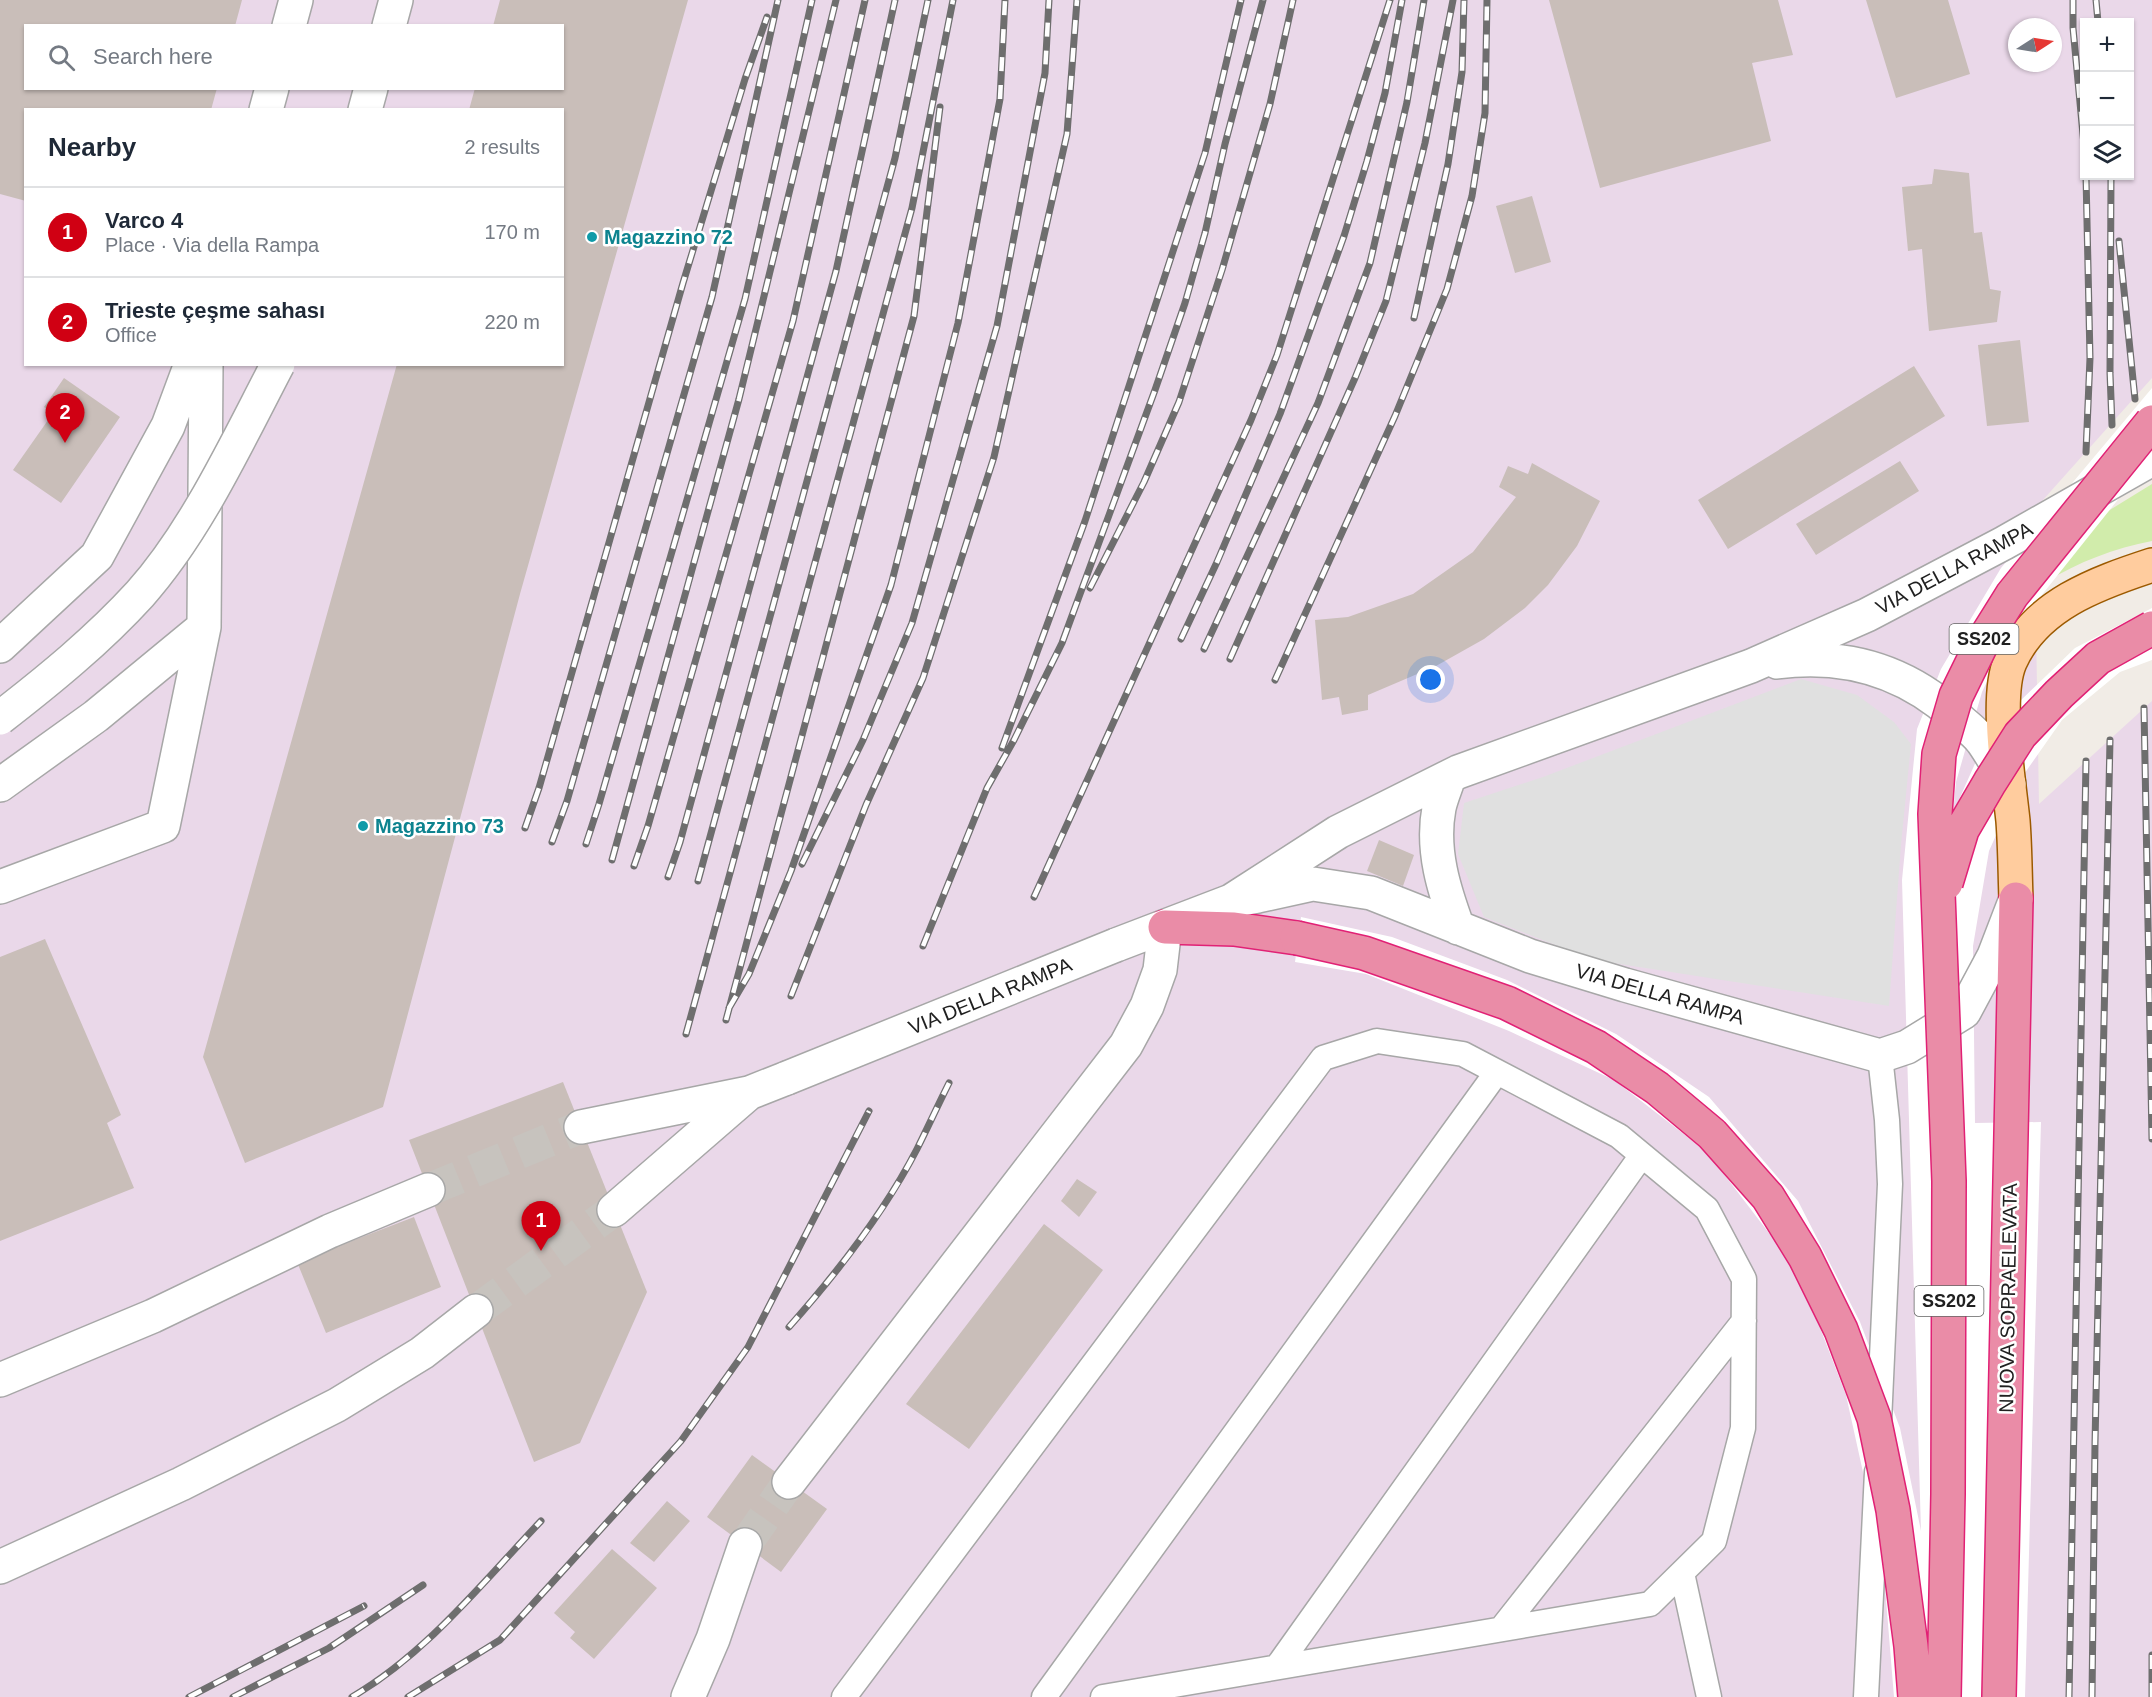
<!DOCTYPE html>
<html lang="en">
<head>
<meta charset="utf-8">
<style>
	:root { --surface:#fff; --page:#f6f6f7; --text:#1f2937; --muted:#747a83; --line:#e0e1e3; --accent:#d00013 }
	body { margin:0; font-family:Arial,sans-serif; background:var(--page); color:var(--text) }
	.controls { position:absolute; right:18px; top:18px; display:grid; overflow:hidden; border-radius:0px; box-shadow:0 2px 4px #0004 }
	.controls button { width:54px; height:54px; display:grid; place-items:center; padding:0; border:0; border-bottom:2px solid var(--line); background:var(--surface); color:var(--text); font:30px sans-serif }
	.compass { position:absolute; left:2008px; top:18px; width:54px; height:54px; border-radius:50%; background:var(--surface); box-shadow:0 2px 4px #0004; rotate:78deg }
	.you { position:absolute; left:1431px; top:680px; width:21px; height:21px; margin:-15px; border:4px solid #fff; border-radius:50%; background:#1a73e8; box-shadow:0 0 0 9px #1a73e833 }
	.badge { display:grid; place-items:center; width:39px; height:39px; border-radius:50%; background:var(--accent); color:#fff; font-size:20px; font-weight:700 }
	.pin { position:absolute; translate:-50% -50px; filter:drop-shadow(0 2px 3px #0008) }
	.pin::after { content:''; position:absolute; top:32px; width:21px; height:18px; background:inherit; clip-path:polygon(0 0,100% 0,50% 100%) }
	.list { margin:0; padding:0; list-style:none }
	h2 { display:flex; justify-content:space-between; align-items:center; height:78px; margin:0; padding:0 24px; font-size:26px }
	h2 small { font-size:20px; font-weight:400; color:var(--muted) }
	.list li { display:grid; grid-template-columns:39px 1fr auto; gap:18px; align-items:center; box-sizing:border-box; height:90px; padding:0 24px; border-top:2px solid var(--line) }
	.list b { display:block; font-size:22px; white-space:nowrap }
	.list p { margin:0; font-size:20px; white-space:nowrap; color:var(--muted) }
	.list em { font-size:20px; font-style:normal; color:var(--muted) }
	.icon { flex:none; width:33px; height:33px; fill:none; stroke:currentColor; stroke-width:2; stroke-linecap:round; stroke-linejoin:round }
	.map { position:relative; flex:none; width:2152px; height:1697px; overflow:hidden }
	.search { position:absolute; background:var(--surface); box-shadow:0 2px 4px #0004; left:24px; top:24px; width:540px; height:66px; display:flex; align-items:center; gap:15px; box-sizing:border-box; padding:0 21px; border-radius:0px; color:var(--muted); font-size:22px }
	.panel { position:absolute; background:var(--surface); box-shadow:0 2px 4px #0004; left:24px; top:108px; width:540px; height:258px; border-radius:0px }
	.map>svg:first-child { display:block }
	.industrial { fill:#ead8e9; fill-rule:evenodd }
	.grass { fill:#d1ecab }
	.parking { fill:#e0e0e0 }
	.pier { fill:#fff }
	.building { fill:#c9beb9 }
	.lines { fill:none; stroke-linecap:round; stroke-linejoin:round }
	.street-tunnel { stroke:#c7c3be; stroke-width:33; stroke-dasharray:33 16; stroke-linecap:butt }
	.lane-casing { stroke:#a7a7a7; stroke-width:27 }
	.street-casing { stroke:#a7a7a7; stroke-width:36 }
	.primary-casing { stroke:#9c5a00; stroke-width:36 }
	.highway-casing { stroke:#e12175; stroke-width:36 }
	.lane { stroke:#fff; stroke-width:24 }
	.street { stroke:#fff; stroke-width:33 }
	.primary { stroke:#ffcc9e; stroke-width:33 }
	.highway { stroke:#ea8ca7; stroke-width:33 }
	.rail-casing { stroke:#6e6e6e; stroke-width:7 }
	.rail { stroke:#fff; stroke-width:4.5; stroke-dasharray:14; stroke-linecap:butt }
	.street-bridge-casing { stroke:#a7a7a7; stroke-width:36; stroke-linecap:butt }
	.highway-bridge-casing { stroke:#e12175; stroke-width:36; stroke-linecap:butt }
	.street-bridge { stroke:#fff; stroke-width:33 }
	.highway-bridge { stroke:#ea8ca7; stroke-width:33 }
	.culture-dot { fill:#0f9aa8; stroke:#fff; stroke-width:2 }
	.labels { text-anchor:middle; stroke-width:5; stroke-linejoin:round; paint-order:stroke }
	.shield { fill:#fff; stroke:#636363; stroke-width:1.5 }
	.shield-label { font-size:18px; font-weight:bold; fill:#202020 }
	.culture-label { font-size:20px; font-weight:bold; fill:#0d838f; stroke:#fff; text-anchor:start }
	.street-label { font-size:20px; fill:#202020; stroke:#fff }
</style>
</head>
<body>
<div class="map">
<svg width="2152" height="1697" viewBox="0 0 2152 1697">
	<rect width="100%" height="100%" fill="#f1ece6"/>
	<path class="industrial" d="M 0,0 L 2152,0 L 2152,378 L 2034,510 L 2039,804 L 2152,701 L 2152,1697 L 0,1697 ZM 2084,22 L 2130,22 L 2130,176 L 2084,176 ZM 26,26 L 562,26 L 562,88 L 26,88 ZM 2017,27 L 2053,27 L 2053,63 L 2017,63 ZM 26,110 L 562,110 L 562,364 L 26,364 Z"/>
	<path class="grass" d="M 2152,484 L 2152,541 C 2115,548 2078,562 2046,582 L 2100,516 Z"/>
	<path class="parking" d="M 1801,679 L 1857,695 L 1894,722 L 1911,744 L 1901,845 L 1889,1006 L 1594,960 L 1484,917 L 1458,854 L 1464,803 L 1543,777 Z"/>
	<path class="pier" d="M 2152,388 L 2152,457 L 2009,636 L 1982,692 L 1956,782 L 1953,813 L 1990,730 L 2075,648 L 2152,608 L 2152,660 L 2120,672 L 2062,720 L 2022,777 L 1989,851 L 1973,946 L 1975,1123 L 2041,1122 L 2025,1697 L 1894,1697 L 1883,1563 L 1846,1395 L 1798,1271 L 1707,1152 L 1614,1080 L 1509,1031 L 1366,974 L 1295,962 L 1301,917 L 1392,937 L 1507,980 L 1616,1034 L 1709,1097 L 1798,1201 L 1860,1322 L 1900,1428 L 1921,1531 L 1902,880 L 1917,729 L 1941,669 L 2001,568 Z"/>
	<path class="building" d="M 0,0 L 242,0 L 235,26 L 26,26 L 26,88 L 217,88 L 211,110 L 26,110 L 26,201 L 0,194 Z
		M 500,0 L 688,0 L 520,594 L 383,1107 L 245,1163 L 203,1057 L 397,364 L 562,364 L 562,110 L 469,110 L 475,88 L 562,88 L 562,26 L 493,26 Z
		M 1549,0 L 1778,0 L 1793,55 L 1752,63 L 1771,141 L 1600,188 Z
		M 1866,0 L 1948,0 L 1970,74 L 1896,98 Z
		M 1934,169 L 1969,173 L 1974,233 L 1982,232 L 1990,289 L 2001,291 L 1997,322 L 1929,331 L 1922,249 L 1908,251 L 1902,187 L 1932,184 Z
		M 1532,196 L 1551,262 L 1515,273 L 1496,206 Z
		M 2020,340 L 2029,422 L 1987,426 L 1978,345 Z
		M 1914,366 L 1945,416 L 1728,549 L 1698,500 Z
		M 64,378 L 120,417 L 61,503 L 13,470 L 53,413 L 44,407 Z
		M 1900,461 L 1919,491 L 1816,555 L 1796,524 Z
		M 1532,463 L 1600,501 L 1577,546 L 1548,585 L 1525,608 L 1484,639 L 1436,666 L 1368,695 L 1368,710 L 1342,715 L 1339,697 L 1322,700 L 1315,620 L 1348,617 L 1413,594 L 1473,552 L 1516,497 L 1499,487 L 1508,466 L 1528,474 Z
		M 1379,840 L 1414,855 L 1403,886 L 1367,871 Z
		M 45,939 L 121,1115 L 107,1123 L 134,1188 L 0,1241 L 0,957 Z
		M 563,1082 L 647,1292 L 580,1443 L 534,1462 L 409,1140 Z
		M 1077,1179 L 1097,1192 L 1079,1217 L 1061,1201 Z
		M 414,1217 L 441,1287 L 326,1333 L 297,1262 Z
		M 1044,1224 L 1103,1270 L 969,1449 L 906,1404 Z
		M 752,1455 L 827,1509 L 781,1572 L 707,1517 Z
		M 667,1501 L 690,1521 L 654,1562 L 630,1543 Z
		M 612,1549 L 657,1588 L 594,1659 L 570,1638 L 575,1632 L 554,1613 Z"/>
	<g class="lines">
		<path class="street-tunnel" d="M 428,1190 L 581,1127
			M 476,1311 L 614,1210
			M 745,1545 L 789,1482"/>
		<defs>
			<path id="lane" d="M 1879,1422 L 1890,1184 L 1887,1120 L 1880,1056
				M 1682,1573 L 1709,1697
				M 1502,1628 L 1744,1321
				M 1277,1667 L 1642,1155
				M 844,1697 L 1323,1058 L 1377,1041 L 1463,1054 L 1619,1136 L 1707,1209 L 1744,1279 L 1743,1428 L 1714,1541 L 1650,1604 L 1103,1697
				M 1044,1697 L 1497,1072
				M 1866,1697 L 1877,1472"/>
			<path id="street" d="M 289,26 L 296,0
				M 389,26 L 396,0
				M 266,110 L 272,88
				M 365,110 L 371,88
				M 0,646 L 97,556 L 168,426 L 191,364
				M 1777,662 C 1845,653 1905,671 1955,716 C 1964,724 1975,732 1982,741 C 1992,755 2000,770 2009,784
				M 1449,777 C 1446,787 1441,798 1439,808 C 1431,850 1444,890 1458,928
				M 0,785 L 96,716 L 204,627
				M 0,887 L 163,826 L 204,627 L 206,364
				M 1231,901 L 1338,832 L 1458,772 L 1751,666 L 1867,615 L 2004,543 L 2152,459
				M 1116,945 L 1231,901 L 1258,896 L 1313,884 L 1371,893 L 1530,956 L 1625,985 L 1880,1056 L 1907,1047 L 1964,1012 L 1994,956 L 2014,904
				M 581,1127 L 749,1093 L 787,1078
				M 614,1210 L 749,1093
				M 0,1380 L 153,1316 L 330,1231 L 428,1190
				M 789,1482 L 1126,1045 L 1147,1006 L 1160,970 L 1165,927
				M 0,1567 L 181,1484 L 337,1405 L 422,1353 L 476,1311
				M 688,1697 L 713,1639 L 745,1545"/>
			<path id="primary" d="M 2016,899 C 2015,873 2015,847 2013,821 C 2009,782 1995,697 2010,662 C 2035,605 2097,583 2152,565"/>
			<path id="highway" d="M 1165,927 L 1234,929 L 1297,938
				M 1999,1697 L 2016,899"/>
		</defs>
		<use href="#lane" class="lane-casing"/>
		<use href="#street" class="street-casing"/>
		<use href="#primary" class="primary-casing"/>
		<use href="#highway" class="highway-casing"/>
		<use href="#lane" class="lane"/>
		<use href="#street" class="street"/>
		<use href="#primary" class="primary"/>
		<use href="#highway" class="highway"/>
		<defs>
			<path id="rail" d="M 2073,0 L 2073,28 L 2084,145
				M 2096,0 L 2098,22
				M 2086,176 L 2090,358 L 2086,452
				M 2111,176 L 2110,373 L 2112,425
				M 2119,241 L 2135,399
				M 1414,318 L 1448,164 L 1462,72 L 1464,0
				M 1090,588 L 1144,482 L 1179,402 L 1222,270 L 1270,104 L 1293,0
				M 1181,639 L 1217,562 L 1280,414 L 1344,236 L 1367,161 L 1385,93 L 1402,0
				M 1204,649 L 1318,403 L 1370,263 L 1407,102 L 1424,0
				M 1230,659 L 1355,378 L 1386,301 L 1425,143 L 1453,0
				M 1275,680 L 1395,416 L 1447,289 L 1472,196 L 1485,113 L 1487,0
				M 2144,708 L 2152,1139
				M 1002,748 L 1085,521 L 1205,153 L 1241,0
				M 525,828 L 539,788 L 683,283 L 745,79 L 767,17
				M 552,842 L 567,801 L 712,297 L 778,0
				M 586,844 L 599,804 L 745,299 L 812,0
				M 612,860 L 739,399 L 836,0
				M 802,864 L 863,740 L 912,623 L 997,326 L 1045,73 L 1049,0
				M 634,866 L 648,826 L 793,321 L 865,0
				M 668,877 L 680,842 L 836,271 L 895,0
				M 698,881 L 895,158 L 928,0
				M 1034,897 L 1251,420 L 1277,355 L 1390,0
				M 923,946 L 987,788 L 1014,740 L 1062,643 L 1155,390 L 1185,303 L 1205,233 L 1225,144 L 1263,0
				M 791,996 L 866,805 L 923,678 L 994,457 L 1067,134 L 1077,0
				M 729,1008 L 749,974 L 791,871 L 891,585 L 958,323 L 1000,99 L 1005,0
				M 726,1020 L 914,316 L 940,107
				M 686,1034 L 912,208 L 953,0
				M 789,1327 C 837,1273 884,1213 917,1149 C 928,1127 938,1105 949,1083
				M 189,1697 L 364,1606
				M 233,1697 L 329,1648 L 423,1585
				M 352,1697 C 427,1653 482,1583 541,1521
				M 408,1697 L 500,1640 L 681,1441 L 748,1347 L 869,1111
				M 2069,1697 L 2086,761
				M 2092,1697 L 2095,1443 L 2110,740
				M 2152,1697 L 2152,1655"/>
		</defs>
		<use href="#rail" class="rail-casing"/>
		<use href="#rail" class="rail"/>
		<defs>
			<path id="street-bridge" d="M 0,718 C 49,680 98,640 140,594 C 197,530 238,440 278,364
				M 787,1078 L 1116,945"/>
			<path id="highway-bridge" d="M 1946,883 L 1962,830 L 1990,782 L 2020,735 L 2059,694 L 2098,658 L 2152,628
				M 1297,938 L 1364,953 L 1507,1003 L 1596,1047 L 1657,1088 L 1712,1134 L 1768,1197 L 1805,1257 L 1841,1330 L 1874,1418 L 1893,1510 L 1911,1646 L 1915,1697
				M 1944,1697 L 1948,1494 L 1949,1181 L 1935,814 L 1939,754 L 1956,696 L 1982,643 L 2012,595 L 2152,422"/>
		</defs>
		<use href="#street-bridge" class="street-bridge-casing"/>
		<use href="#highway-bridge" class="highway-bridge-casing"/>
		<use href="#street-bridge" class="street-bridge"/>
		<use href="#highway-bridge" class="highway-bridge"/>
	</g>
	<g class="culture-dot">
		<circle cx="592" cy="237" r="6"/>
		<circle cx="363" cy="826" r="6"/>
	</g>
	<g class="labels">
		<g class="shield">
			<rect x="1949.5" y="624" width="69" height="30" rx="4.5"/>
			<rect x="1914.5" y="1286" width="69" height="30" rx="4.5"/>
		</g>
		<g class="shield-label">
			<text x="1984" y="645">SS202</text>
			<text x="1949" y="1307">SS202</text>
		</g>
		<g class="culture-label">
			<text x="604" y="244">Magazzino 72</text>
			<text x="375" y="833">Magazzino 73</text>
		</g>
		<g class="street-label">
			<text transform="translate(1954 568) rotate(-28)" y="7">VIA DELLA RAMPA</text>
			<text transform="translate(1660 994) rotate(16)" y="7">VIA DELLA RAMPA</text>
			<text transform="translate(990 996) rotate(-22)" y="7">VIA DELLA RAMPA</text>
			<text transform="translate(2008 1298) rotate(-89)" y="7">NUOVA SOPRAELEVATA</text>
		</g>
	</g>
</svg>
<div class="controls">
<button>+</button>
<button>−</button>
<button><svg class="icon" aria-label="layers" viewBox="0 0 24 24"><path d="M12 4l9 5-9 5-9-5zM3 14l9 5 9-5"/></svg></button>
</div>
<svg class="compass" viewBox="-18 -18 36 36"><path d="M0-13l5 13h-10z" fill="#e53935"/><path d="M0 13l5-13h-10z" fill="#747a83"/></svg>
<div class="you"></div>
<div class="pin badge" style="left:541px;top:1251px">1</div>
<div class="pin badge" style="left:65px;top:443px">2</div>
<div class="search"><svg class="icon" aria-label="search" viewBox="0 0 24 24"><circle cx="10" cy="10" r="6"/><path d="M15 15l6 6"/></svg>Search here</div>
<section class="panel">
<h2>Nearby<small>2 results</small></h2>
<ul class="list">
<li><span class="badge">1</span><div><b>Varco 4</b><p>Place · Via della Rampa</p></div><em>170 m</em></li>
<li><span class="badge">2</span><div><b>Trieste çeşme sahası</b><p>Office</p></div><em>220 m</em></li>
</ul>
</section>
</div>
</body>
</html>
